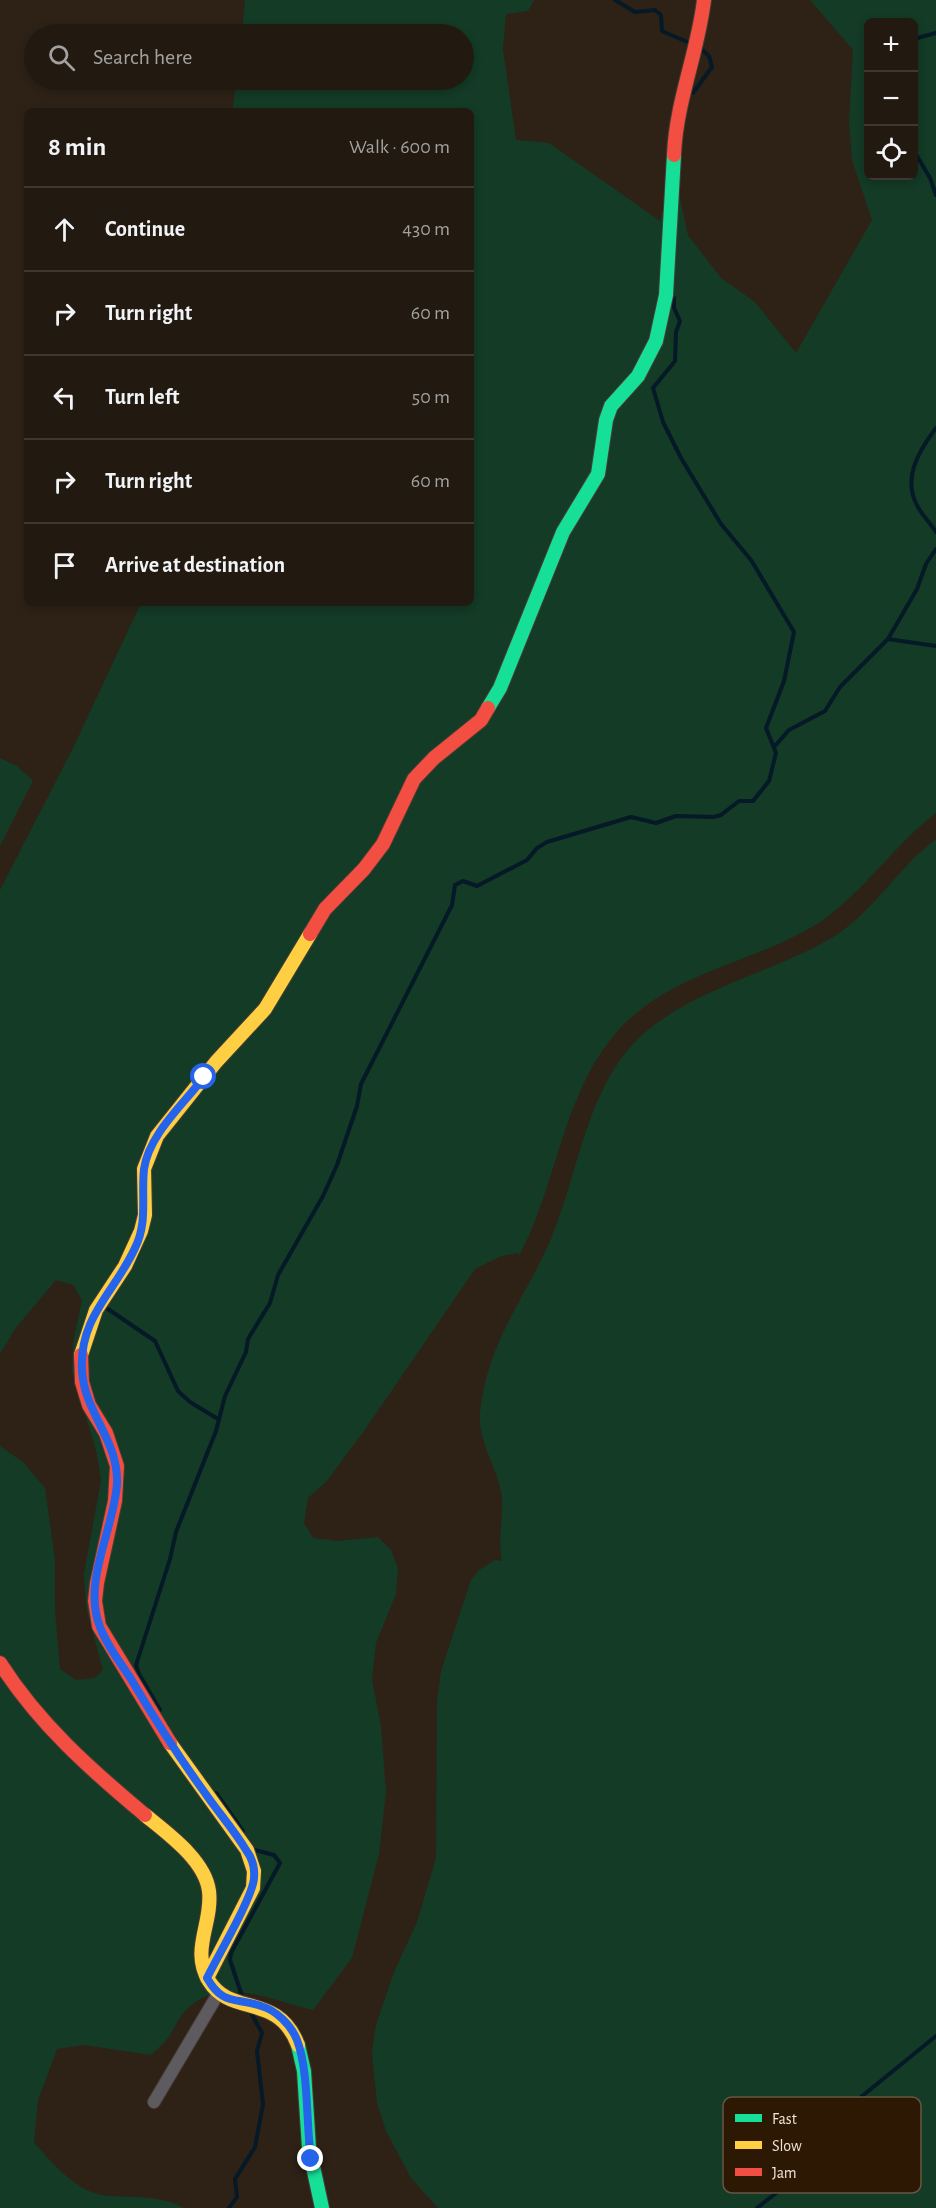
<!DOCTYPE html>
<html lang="en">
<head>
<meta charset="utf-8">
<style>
	:root { --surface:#221a11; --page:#2a231a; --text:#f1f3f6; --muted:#a2a19f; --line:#3f3831 }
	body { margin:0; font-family:"Alegreya Sans",sans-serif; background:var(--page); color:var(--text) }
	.controls { position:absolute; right:18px; top:18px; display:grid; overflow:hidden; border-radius:9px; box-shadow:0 3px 9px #0003 }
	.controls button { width:54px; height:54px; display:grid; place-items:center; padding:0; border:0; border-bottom:2px solid var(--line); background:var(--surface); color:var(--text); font:30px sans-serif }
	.stop { position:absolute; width:18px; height:18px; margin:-14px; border:4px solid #2563eb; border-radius:50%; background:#fff }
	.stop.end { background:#2563eb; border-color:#fff; box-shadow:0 2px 6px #0008 }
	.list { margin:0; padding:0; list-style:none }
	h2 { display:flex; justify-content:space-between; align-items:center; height:78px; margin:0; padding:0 24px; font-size:26px }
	h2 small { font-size:20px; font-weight:400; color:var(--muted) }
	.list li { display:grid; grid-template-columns:39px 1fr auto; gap:18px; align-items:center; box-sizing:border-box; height:84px; padding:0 24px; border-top:2px solid var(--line) }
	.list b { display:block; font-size:22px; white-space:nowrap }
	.list em { font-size:20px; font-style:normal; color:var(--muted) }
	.icon { flex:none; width:33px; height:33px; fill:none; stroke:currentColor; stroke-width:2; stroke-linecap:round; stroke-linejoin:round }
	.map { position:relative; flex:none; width:936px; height:2208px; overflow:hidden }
	.search { position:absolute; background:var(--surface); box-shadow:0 3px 9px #0003; left:24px; top:24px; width:450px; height:66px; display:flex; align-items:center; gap:15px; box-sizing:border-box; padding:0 21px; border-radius:33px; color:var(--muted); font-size:22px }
	.panel { position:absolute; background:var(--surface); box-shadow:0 3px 9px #0003; left:24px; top:108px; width:450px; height:498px; border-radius:9px }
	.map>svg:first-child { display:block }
	.green { fill:#133b26; fill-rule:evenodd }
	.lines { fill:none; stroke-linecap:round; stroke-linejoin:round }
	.stream { stroke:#051926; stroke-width:4 }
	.street-casing { stroke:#483d33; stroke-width:14 }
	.fast-casing { stroke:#483d33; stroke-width:16 }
	.slow-casing { stroke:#483d33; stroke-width:16 }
	.jam-casing { stroke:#483d33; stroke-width:16 }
	.street { stroke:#5d5a60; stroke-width:12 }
	.fast { stroke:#16e098; stroke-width:14 }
	.slow { stroke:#ffcf43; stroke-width:14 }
	.jam { stroke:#f24e42; stroke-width:14 }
	.route { stroke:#2563eb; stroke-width:8 }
	.key { fill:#2d1804; stroke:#685543; stroke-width:1.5 }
	.key-label { font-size:16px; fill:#f2e3d6 }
</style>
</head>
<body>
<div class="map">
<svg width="936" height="2208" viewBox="0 0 936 2208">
	<rect width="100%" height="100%" fill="#2e2217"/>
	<path class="green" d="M 245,0 L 534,0 L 528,11 L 506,14 L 503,49 L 516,140 L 549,143 L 660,221 L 677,154 L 676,179 L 688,235 L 721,278 L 755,302 L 796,353 L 872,220 L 852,160 L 849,121 L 853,50 L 810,0 L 936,0 L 936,813 C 894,845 864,892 820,922 C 753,965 665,971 611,1039 C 562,1100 556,1187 519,1256 L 518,1253 L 501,1256 L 475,1269 L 364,1431 L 326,1482 L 308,1498 L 304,1523 L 313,1538 L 338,1541 L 378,1537 L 391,1550 L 398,1568 L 396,1594 L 376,1643 L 372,1679 L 381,1726 L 386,1792 L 379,1854 L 352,1958 L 313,2010 C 269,2000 216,1972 182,2015 C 177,2021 174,2029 170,2035 C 165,2043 157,2049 151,2055 L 84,2045 L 57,2049 L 38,2100 L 34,2142 C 50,2161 76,2191 102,2195 C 132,2199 155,2193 184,2208 L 0,2208 L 0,1446 L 24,1463 L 45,1488 L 55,1560 L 55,1611 L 60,1669 L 76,1680 L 95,1678 L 103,1670 L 86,1607 L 84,1574 L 101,1480 L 96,1450 L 72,1372 L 73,1343 L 82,1300 L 73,1285 L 56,1280 L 15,1329 L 0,1354 L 0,890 L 73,748 L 141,603 L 471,603 L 471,111 L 232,111 L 237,80 L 464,80 L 464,34 L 242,34 ZM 868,22 L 914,22 L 914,176 L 868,176 Z
		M 0,758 L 17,766 L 33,781 L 0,846 Z
		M 936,839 L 936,2208 L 438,2208 L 411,2178 L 386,2131 L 377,2103 L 372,2052 L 376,2025 L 394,1972 L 417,1922 L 436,1858 L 437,1702 L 441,1671 L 471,1580 L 479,1570 L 495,1560 L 502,1561 C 497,1537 505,1513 501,1492 C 496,1466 477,1439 480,1412 C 488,1341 523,1302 550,1241 C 579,1174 586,1086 642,1035 C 695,988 768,974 828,940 C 871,916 897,868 936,839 Z"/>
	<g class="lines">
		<path class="stream" d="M 615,0 L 635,12 L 655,10 L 661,15 L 662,31 L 692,44
			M 914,39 L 936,33
			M 693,93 L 712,67 L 709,56 L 701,49
			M 914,151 L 930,178 L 936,195
			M 936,428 C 918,452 901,480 919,509 C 924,517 931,524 936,532
			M 888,639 L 936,646
			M 774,747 L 789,730 L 825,711 L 840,687 L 888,639 L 917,589 L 926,564 L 936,549
			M 105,1307 L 155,1341 L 178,1391 L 190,1402 L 218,1419
			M 160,1710 L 139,1674 L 136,1665 L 170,1559 L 176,1532 L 216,1431 L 225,1396 L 246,1352 L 248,1339 L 270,1303 L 278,1275 L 323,1196 L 337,1165 L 357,1106 L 361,1084 L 452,905 L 455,885 L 463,881 L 477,886 L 527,860 L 537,848 L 547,842 L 631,817 L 656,823 L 676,816 L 713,817 L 721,815 L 739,801 L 753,801 L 769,781 L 776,753 L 766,728 L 784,681 L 794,632 L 751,560 L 721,524 L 681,458 L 663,422 L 653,388 L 675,361 L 676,332 L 680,321 L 674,308 L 674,298
			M 216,1793 L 243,1831
			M 242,1996 L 230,1960 L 231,1953 L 280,1863 L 274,1855 L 255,1850
			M 229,2208 L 237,2197 L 235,2179 L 255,2147 L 263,2104 L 257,2051 L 262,2033 L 250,2011
			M 757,2208 L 817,2161 L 832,2143 L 861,2097 L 936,2036"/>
		<defs>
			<path id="street" d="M 154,2102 L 218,1994"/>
			<path id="fast" d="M 488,708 L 500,688 L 563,532 L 598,474 L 606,420 L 611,406 L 638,376 L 656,341 L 666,295 L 674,155
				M 298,2045 L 304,2071 L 309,2148 L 322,2208"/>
			<path id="slow" d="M 81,1355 L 96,1310 L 125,1266 L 141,1231 L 145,1215 L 144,1169 L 157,1136 L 216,1062 L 265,1009 L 310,934
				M 170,1743 L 247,1850 L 254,1871 L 253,1888 L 207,1978
				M 145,1815 C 168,1834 205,1860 209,1891 C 213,1923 190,1950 209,1981 C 231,2017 278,1992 298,2045"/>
			<path id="jam" d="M 674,155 C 676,102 698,52 704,0
				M 310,934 L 325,909 L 364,869 L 383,844 L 414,779 L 434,758 L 481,720 L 488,708
				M 81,1355 L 82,1382 L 89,1405 L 106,1433 L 117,1466 L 115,1501 L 97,1583 L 95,1601 L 99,1626 L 170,1743
				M 0,1663 C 39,1724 90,1769 145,1815"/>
		</defs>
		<use href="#street" class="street-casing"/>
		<use href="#fast" class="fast-casing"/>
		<use href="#slow" class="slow-casing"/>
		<use href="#jam" class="jam-casing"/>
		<use href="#street" class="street"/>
		<use href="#fast" class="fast"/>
		<use href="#slow" class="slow"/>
		<use href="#jam" class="jam"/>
	</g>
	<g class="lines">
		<path class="route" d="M 204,1077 C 184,1104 149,1134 144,1169 C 141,1197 148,1222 135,1248 C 115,1292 79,1317 82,1370 C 84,1413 119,1440 117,1484 C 114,1529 82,1582 100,1627 C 107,1646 120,1662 131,1679 C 154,1718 178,1756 205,1793 C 218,1812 234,1830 246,1850 C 252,1858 255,1868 254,1878 C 253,1897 217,1957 207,1978 C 223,2006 235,1997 261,2006 C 276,2010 291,2025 297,2040 C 309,2071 306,2125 311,2159"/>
	</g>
	<rect x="723" y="2097" width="198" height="96" rx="9" class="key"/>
	<rect x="735" y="2114" width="27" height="8" fill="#16e098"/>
	<rect x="735" y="2141" width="27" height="8" fill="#ffcf43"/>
	<rect x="735" y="2168" width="27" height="8" fill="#f24e42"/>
	<g class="key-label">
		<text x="772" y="2124">Fast</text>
		<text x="772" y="2151">Slow</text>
		<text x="772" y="2178">Jam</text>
	</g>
</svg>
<div class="controls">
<button>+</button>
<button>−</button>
<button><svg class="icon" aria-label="locate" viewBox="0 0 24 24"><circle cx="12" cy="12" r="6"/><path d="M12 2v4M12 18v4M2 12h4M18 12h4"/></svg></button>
</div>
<div class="stop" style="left:204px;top:1077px"></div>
<div class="stop end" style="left:311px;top:2159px"></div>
<div class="search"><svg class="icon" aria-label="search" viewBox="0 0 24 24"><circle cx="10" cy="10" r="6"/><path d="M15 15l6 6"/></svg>Search here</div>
<section class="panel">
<h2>8 min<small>Walk · 600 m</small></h2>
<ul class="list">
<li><svg class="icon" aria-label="ahead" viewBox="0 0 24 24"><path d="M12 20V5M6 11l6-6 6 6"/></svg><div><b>Continue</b></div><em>430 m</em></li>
<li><svg class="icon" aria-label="right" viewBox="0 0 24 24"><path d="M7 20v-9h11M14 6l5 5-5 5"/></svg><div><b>Turn right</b></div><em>60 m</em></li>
<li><svg class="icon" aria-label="left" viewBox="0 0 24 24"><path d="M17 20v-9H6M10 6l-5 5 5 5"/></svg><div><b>Turn left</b></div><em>50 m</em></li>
<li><svg class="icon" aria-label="right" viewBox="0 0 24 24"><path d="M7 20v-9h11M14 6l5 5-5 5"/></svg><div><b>Turn right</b></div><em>60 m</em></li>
<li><svg class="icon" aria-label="arrive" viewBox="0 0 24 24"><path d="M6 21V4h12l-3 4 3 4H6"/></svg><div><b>Arrive at destination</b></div></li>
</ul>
</section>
</div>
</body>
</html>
